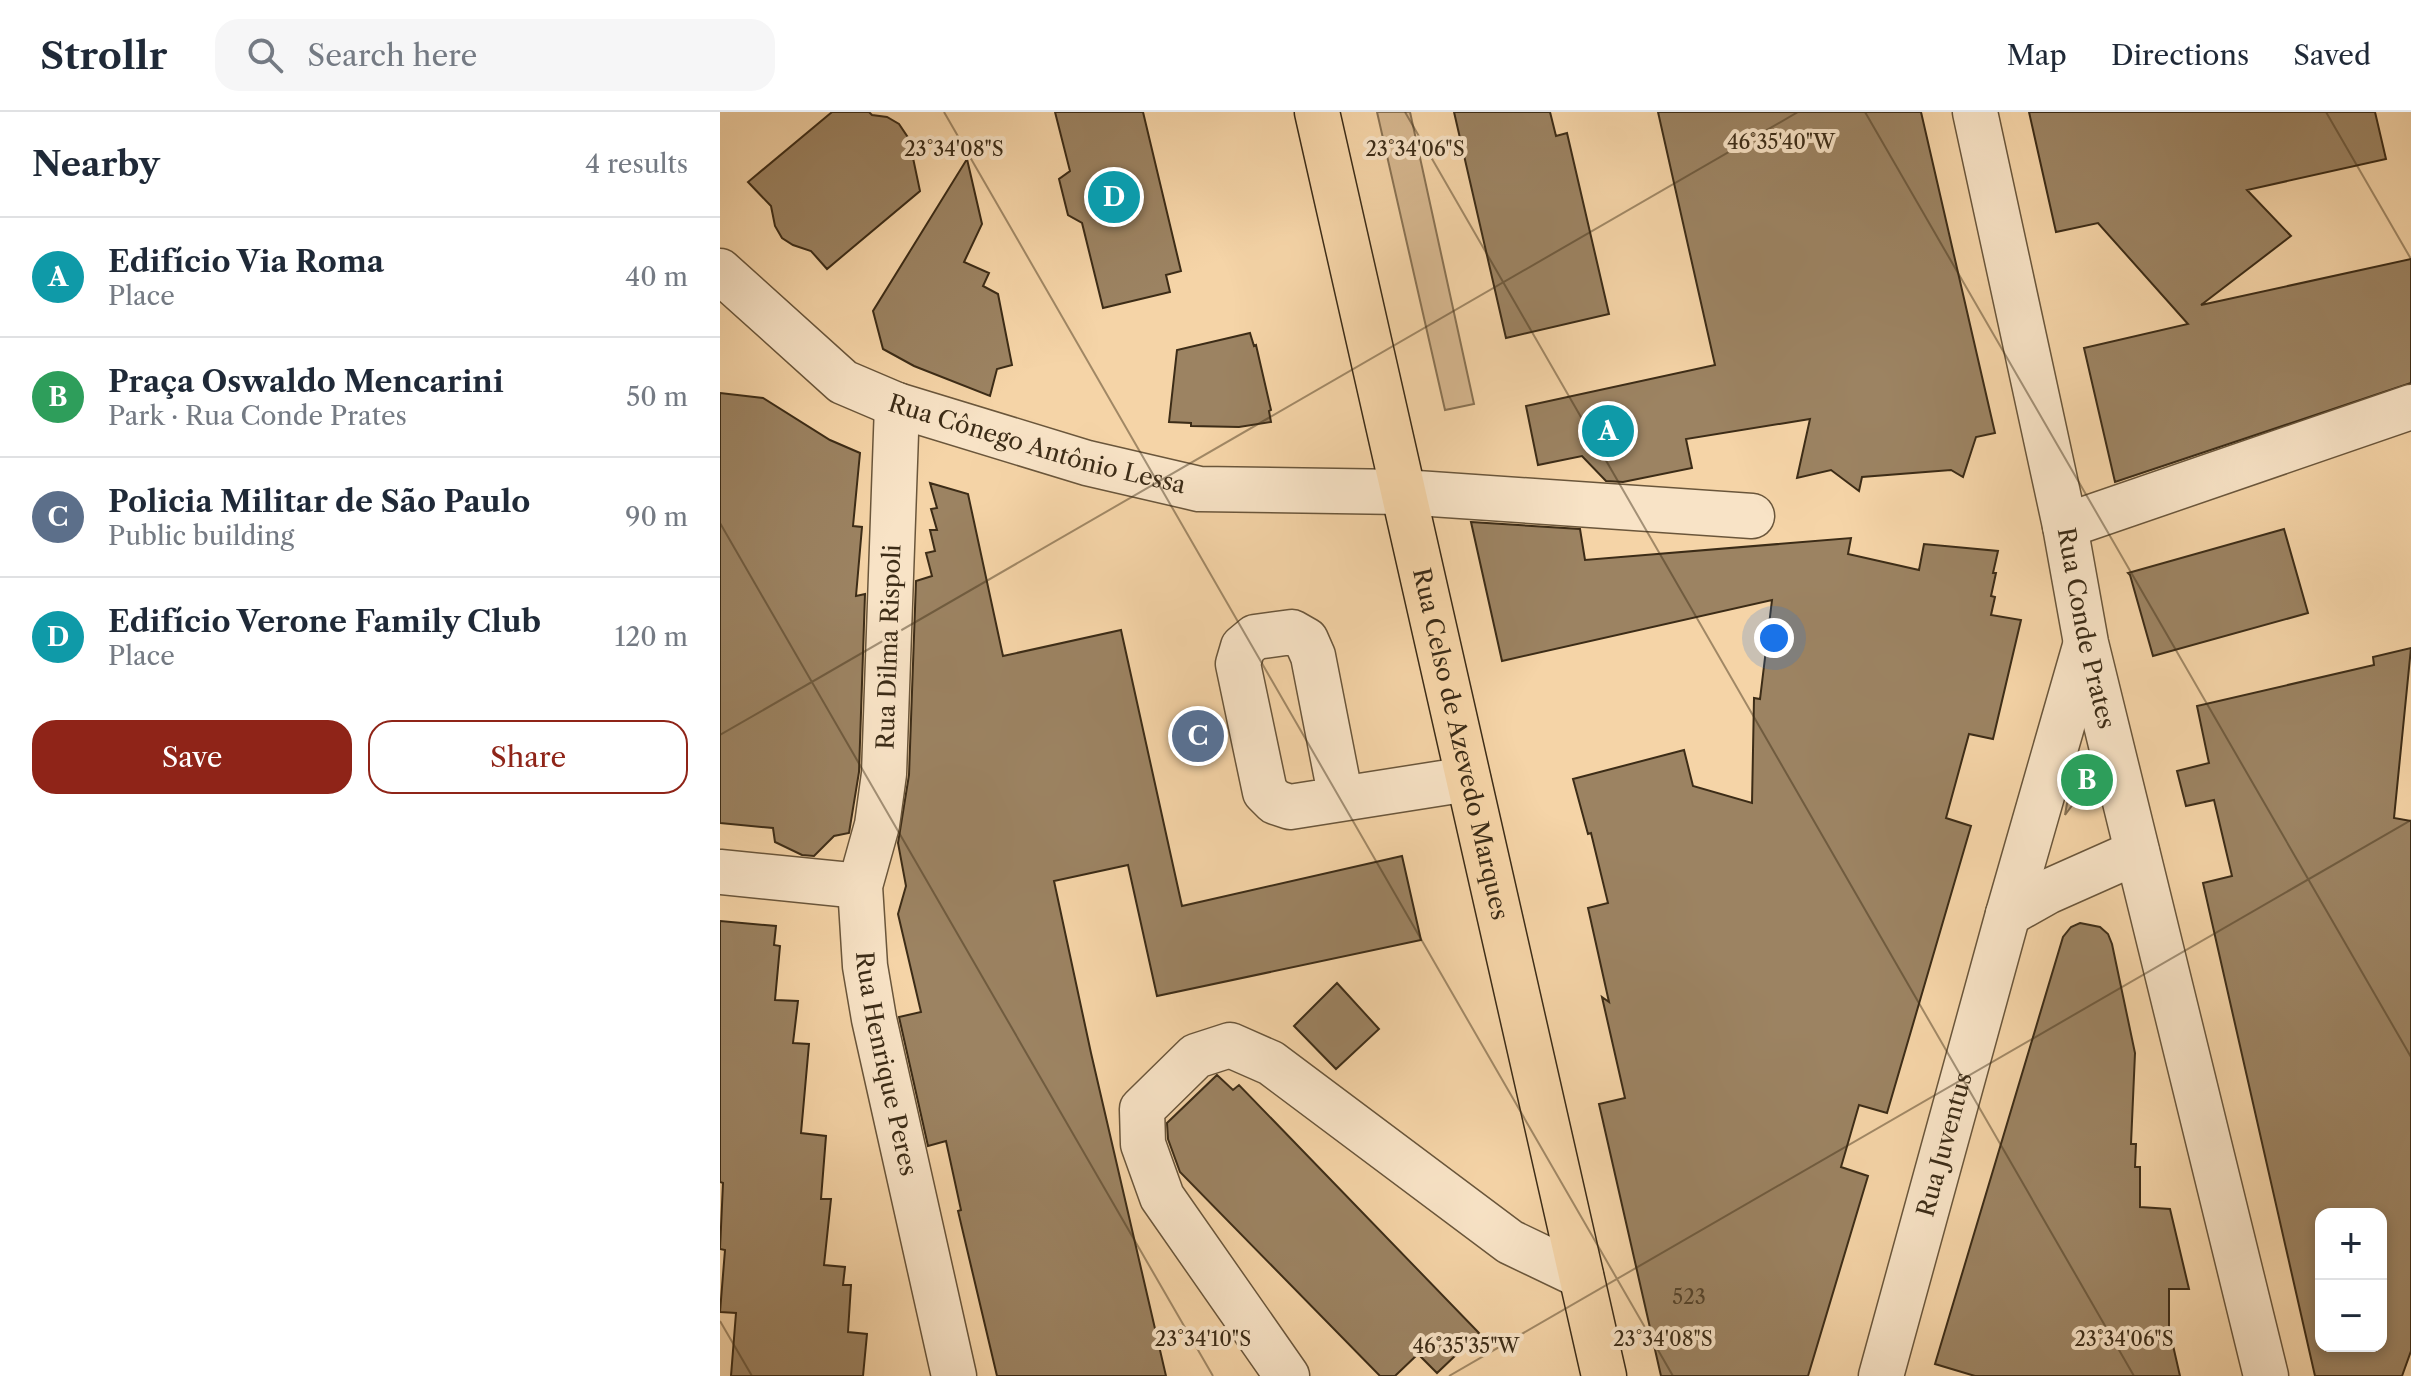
<!DOCTYPE html>
<html lang="en">
<head>
<meta charset="utf-8">
<style>
	:root { --surface:#fff; --page:#f6f6f7; --text:#1f2937; --muted:#747a83; --line:#e0e1e3; --accent:#8f2418 }
	body { margin:0; font-family:"Libre Caslon Text",serif; background:var(--page); color:var(--text) }
	.controls { position:absolute; right:24px; bottom:24px; display:grid; overflow:hidden; border-radius:16px; box-shadow:0 4px 12px #0003 }
	.controls button { width:72px; height:72px; display:grid; place-items:center; padding:0; border:0; border-bottom:2px solid var(--line); background:var(--surface); color:var(--text); font:40px sans-serif }
	.you { position:absolute; left:1054px; top:526px; width:28px; height:28px; margin:-20px; border:6px solid #fff; border-radius:50%; background:#1a73e8; box-shadow:0 0 0 12px #1a73e833 }
	.badge { display:grid; place-items:center; width:52px; height:52px; border-radius:50%; background:var(--accent); color:#fff; font-size:26px; font-weight:700 }
	.pin { position:absolute; translate:-50% -50%; border:4px solid #fff; box-shadow:0 2px 8px #0006 }
	.list { margin:0; padding:0; list-style:none }
	h2 { display:flex; justify-content:space-between; align-items:center; height:104px; margin:0; padding:0 32px; font-size:34px }
	h2 small { font-size:26px; font-weight:400; color:var(--muted) }
	.list li { display:grid; grid-template-columns:52px 1fr auto; gap:24px; align-items:center; box-sizing:border-box; height:120px; padding:0 32px; border-top:2px solid var(--line) }
	.list b { display:block; font-size:30px; white-space:nowrap }
	.list p { margin:0; font-size:26px; white-space:nowrap; color:var(--muted) }
	.list em { font-size:26px; font-style:normal; color:var(--muted) }
	.actions { display:flex; gap:16px; padding:24px 32px }
	.actions a { flex:1; padding:18px 0; border:2px solid var(--accent); border-radius:24px; text-align:center; font-size:28px; color:var(--accent) }
	.actions .main { background:var(--accent); color:#fff }
	.icon { flex:none; width:44px; height:44px; fill:none; stroke:currentColor; stroke-width:2; stroke-linecap:round; stroke-linejoin:round }
	.map { position:relative; flex:none; width:1691px; height:1264px; overflow:hidden }
	header { display:flex; align-items:center; gap:48px; box-sizing:border-box; height:112px; padding:0 40px; background:var(--surface); border-bottom:2px solid var(--line) }
	header strong { font-size:38px }
	nav { display:flex; gap:44px; margin-inline-start:auto; font-size:28px }
	.search { width:560px; height:72px; background:var(--page); display:flex; align-items:center; gap:20px; box-sizing:border-box; padding:0 28px; border-radius:24px; color:var(--muted); font-size:30px }
	main { display:flex }
	aside { flex:1; background:var(--surface) }
	.map>svg:first-child { display:block }
	.green { fill:#d6b78f; stroke:#897253; stroke-width:2 }
	.building { fill:#9c8362; stroke:#3c2c17; stroke-width:2; fill-rule:evenodd }
	.lines { fill:none; stroke-linecap:round; stroke-linejoin:round }
	.minor-casing { stroke:#6a563b; stroke-width:47 }
	.major-casing { stroke:#3c2c17; stroke-width:47 }
	.minor { stroke:#f8e3c6; stroke-width:44 }
	.major { stroke:#f5d4a7; stroke-width:44 }
	.ticks { fill:none; stroke:#3c2c17; stroke-width:2; stroke-opacity:0.45 }
	.labels { text-anchor:middle; stroke-width:8; stroke-linejoin:round; paint-order:stroke }
	.number-label { font-size:20px; fill:#54422a }
	.street-label { font-size:24px; fill:#3c2c17; stroke:#f8e3c6 }
	.ticks-label { font-size:20px; text-anchor:middle; fill:#3c2c17; stroke:#f8e3c6; stroke-width:8; stroke-linejoin:round; paint-order:stroke }
</style>
</head>
<body>
<header>
<strong>Strollr</strong>
<div class="search"><svg class="icon" aria-label="search" viewBox="0 0 24 24"><circle cx="10" cy="10" r="6"/><path d="M15 15l6 6"/></svg>Search here</div>
<nav><a>Map</a><a>Directions</a><a>Saved</a></nav>
</header>
<main>
<aside>
<h2>Nearby<small>4 results</small></h2>
<ul class="list">
<li><span class="badge" style="background:#0f9aa8">A</span><div><b>Edifício Via Roma</b><p>Place</p></div><em>40 m</em></li>
<li><span class="badge" style="background:#2e9e5b">B</span><div><b>Praça Oswaldo Mencarini</b><p>Park · Rua Conde Prates</p></div><em>50 m</em></li>
<li><span class="badge" style="background:#5c6f8a">C</span><div><b>Policia Militar de São Paulo</b><p>Public building</p></div><em>90 m</em></li>
<li><span class="badge" style="background:#0f9aa8">D</span><div><b>Edifício Verone Family Club</b><p>Place</p></div><em>120 m</em></li>
</ul>
<div class="actions"><a class="main">Save</a><a>Share</a></div>
</aside>
<div class="map">
<svg width="1691" height="1264" viewBox="0 0 1691 1264">
	<rect width="100%" height="100%" fill="#f5d4a7"/>
	<filter id="stains"><feTurbulence type="fractalNoise" baseFrequency=".0025" numOctaves="4"/><feColorMatrix values="0 0 0 0 .2 0 0 0 0 .09 0 0 0 0 .02 0 0 0 .5 -.17"/></filter>
	<radialGradient id="worn" r=".72"><stop offset=".6" stop-color="#630" stop-opacity="0"/><stop offset="1" stop-color="#630" stop-opacity=".3"/></radialGradient>
	<path class="green" d="M 657,0 L 690,0 L 754,292 L 725,298 Z
		M 1378,636 L 1393,661 L 1362,680 L 1345,703 C 1349,677 1356,652 1378,636 Z"/>
	<path class="building" d="M 112,0 L 149,0 L 152,3 L 167,5 L 179,12 L 189,27 L 200,79 L 107,157 L 91,139 L 73,133 L 62,126 L 55,114 L 51,94 L 28,70 Z
		M 335,0 L 423,0 L 461,159 L 446,163 L 450,180 L 383,196 L 362,111 L 348,103 L 339,67 L 350,59 Z
		M 734,0 L 830,0 L 836,24 L 847,21 L 889,202 L 786,226 Z
		M 938,0 L 1201,0 L 1275,321 L 1256,325 L 1243,365 L 1231,358 L 1142,365 L 1139,379 L 1111,358 L 1077,366 L 1090,307 L 966,327 L 972,356 L 903,370 L 886,369 L 862,344 L 818,353 L 806,294 L 995,253 Z
		M 1309,0 L 1655,0 L 1666,47 L 1527,78 L 1571,124 L 1481,193 L 1691,147 L 1691,271 L 1395,370 L 1364,236 L 1468,212 L 1378,111 L 1336,120 Z
		M 247,47 L 262,112 L 244,150 L 269,161 L 263,174 L 278,182 L 292,253 L 277,257 L 270,284 L 194,254 L 163,237 L 153,199 Z
		M 530,221 L 534,234 L 536,233 L 551,298 L 549,299 L 551,310 L 519,315 L 471,314 L 471,311 L 449,310 L 457,238 Z
		M 0,281 L 43,286 L 110,328 L 140,341 L 133,414 L 142,415 L 136,484 L 145,482 L 139,660 L 129,721 L 114,724 L 94,744 L 82,743 L 55,730 L 53,716 L 0,711 Z
		M 210,371 L 248,382 L 283,544 L 401,518 L 462,794 L 682,744 L 701,828 L 437,884 L 408,753 L 334,769 L 371,941 L 446,1264 L 277,1264 L 238,1099 L 241,1098 L 226,1029 L 208,1034 L 179,905 L 201,900 L 178,802 L 186,774 L 178,731 L 189,663 L 196,469 L 212,464 L 206,441 L 215,439 L 210,418 L 217,418 L 211,397 L 217,396 Z
		M 751,410 L 860,417 L 865,448 L 1131,426 L 1128,442 L 1199,458 L 1204,432 L 1278,439 L 1273,461 L 1276,461 L 1271,484 L 1275,485 L 1271,503 L 1301,508 L 1273,627 L 1249,622 L 1226,706 L 1251,714 L 1167,1001 L 1139,993 L 1121,1055 L 1148,1064 L 1088,1264 L 941,1264 L 879,992 L 905,986 L 882,885 L 889,890 L 868,796 L 888,791 L 871,721 L 868,722 L 853,667 L 964,638 L 973,674 L 1032,691 L 1034,586 L 1040,587 L 1052,488 L 782,549 Z
		M 1564,417 L 1588,501 L 1433,544 L 1410,463 L 1408,461 Z
		M 1691,536 L 1674,706 L 1691,709 L 1691,1239 L 1682,1264 L 1595,1264 L 1483,771 L 1512,764 L 1494,688 L 1466,694 L 1457,659 L 1489,651 L 1477,594 L 1654,553 L 1653,545 ZM 1601,1102 L 1661,1102 L 1661,1234 L 1601,1234 Z
		M 0,809 L 56,814 L 54,833 L 60,834 L 55,888 L 78,889 L 73,931 L 89,932 L 81,1021 L 106,1024 L 101,1087 L 111,1087 L 104,1153 L 125,1155 L 123,1173 L 131,1173 L 128,1220 L 147,1222 L 143,1264 L 11,1264 L 16,1201 L 0,1200 L 5,1138 L 0,1137 L 3,1071 L 0,1070 Z
		M 1360,811 L 1380,815 L 1388,822 L 1392,832 L 1415,941 L 1411,1032 L 1416,1032 L 1415,1055 L 1420,1055 L 1420,1095 L 1450,1097 L 1469,1177 L 1449,1177 L 1449,1216 L 1460,1264 L 1255,1264 L 1215,1252 L 1343,825 L 1351,815 Z
		M 617,871 L 659,917 L 616,957 L 574,914 Z
		M 497,963 L 513,978 L 519,973 L 759,1221 L 717,1261 L 698,1242 L 675,1264 L 660,1264 L 460,1060 L 448,1027 L 447,1011 Z"/>
	<g class="lines">
		<defs>
			<g id="minor">
				<path id="s1" d="M 1255,0 L 1345,414 L 1366,531 L 1546,1264"/>
				<path id="s2" d="M 0,159 L 123,270 L 177,293 L 367,351 L 479,377 L 682,380 L 1032,404"/>
				<path id="s3" d="M 177,293 L 164,662 L 157,713 L 140,774 L 145,854 L 154,907 L 234,1264"/>
				<path d="M 1345,414 L 1691,295"/>
				<path d="M 621,687 L 593,544 L 586,528 L 572,520 L 535,525 L 523,535 L 518,552 L 545,680 L 555,690 L 570,695 L 748,667"/>
				<path d="M 0,760 L 140,774"/>
				<path d="M 1288,802 L 1327,780 L 1417,740"/>
				<path d="M 567,1264 L 442,1085 L 423,1032 L 422,997 L 476,944 L 510,933 L 551,951 L 790,1130 L 861,1164"/>
				<path id="s4" d="M 1161,1264 L 1288,802 L 1365,534"/>
			</g>
			<g id="major">
				<path id="s5" d="M 597,0 L 884,1264"/>
			</g>
		</defs>
		<use href="#minor" class="minor-casing"/>
		<use href="#major" class="major-casing"/>
		<use href="#minor" class="minor"/>
		<use href="#major" class="major"/>
	</g>
	<path class="ticks" d="M 224,0 L 953,1264M 685,0 L 1414,1264M 1145,0 L 1691,945M 1606,0 L 1691,147M 0,411 L 493,1264M 0,623 L 1078,0M 0,1209 L 32,1264M 729,1264 L 1691,708"/>
	<g class="labels">
		<g class="number-label">
			<text x="969" y="1192">523</text>
		</g>
		<g class="street-label">
			<text dy="8" stroke="none"><textPath href="#s2" startOffset="370">Rua Cônego Antônio Lessa</textPath></text>
			<text dy="8" stroke="none"><textPath href="#s1" startOffset="528">Rua Conde Prates</textPath></text>
			<text transform="translate(169 535) rotate(-88)" y="8">Rua Dilma Rispoli</text>
			<text dy="8" stroke="none"><textPath href="#s5" startOffset="648">Rua Celso de Azevedo Marques</textPath></text>
			<text dy="8" stroke="none"><textPath href="#s3" startOffset="664">Rua Henrique Peres</textPath></text>
			<text dy="8" stroke="none"><textPath href="#s4" startOffset="240">Rua Juventus</textPath></text>
		</g>
	</g>
	<g class="ticks-label">
		<text x="1061" y="37">46°35'40"W</text>
		<text x="234" y="44">23°34'08"S</text>
		<text x="695" y="44">23°34'06"S</text>
		<text x="483" y="1234">23°34'10"S</text>
		<text x="943" y="1234">23°34'08"S</text>
		<text x="1404" y="1234">23°34'06"S</text>
		<text x="746" y="1241">46°35'35"W</text>
	</g>
	<rect width="100%" height="100%" filter="url(#stains)"/>
	<rect width="100%" height="100%" fill="url(#worn)"/>
</svg>
<div class="controls">
<button>+</button>
<button>−</button>
</div>
<div class="you"></div>
<div class="pin badge" style="left:888px;top:319px;background:#0f9aa8">A</div>
<div class="pin badge" style="left:1367px;top:668px;background:#2e9e5b">B</div>
<div class="pin badge" style="left:478px;top:624px;background:#5c6f8a">C</div>
<div class="pin badge" style="left:394px;top:85px;background:#0f9aa8">D</div>
</div>
</main>
</body>
</html>
